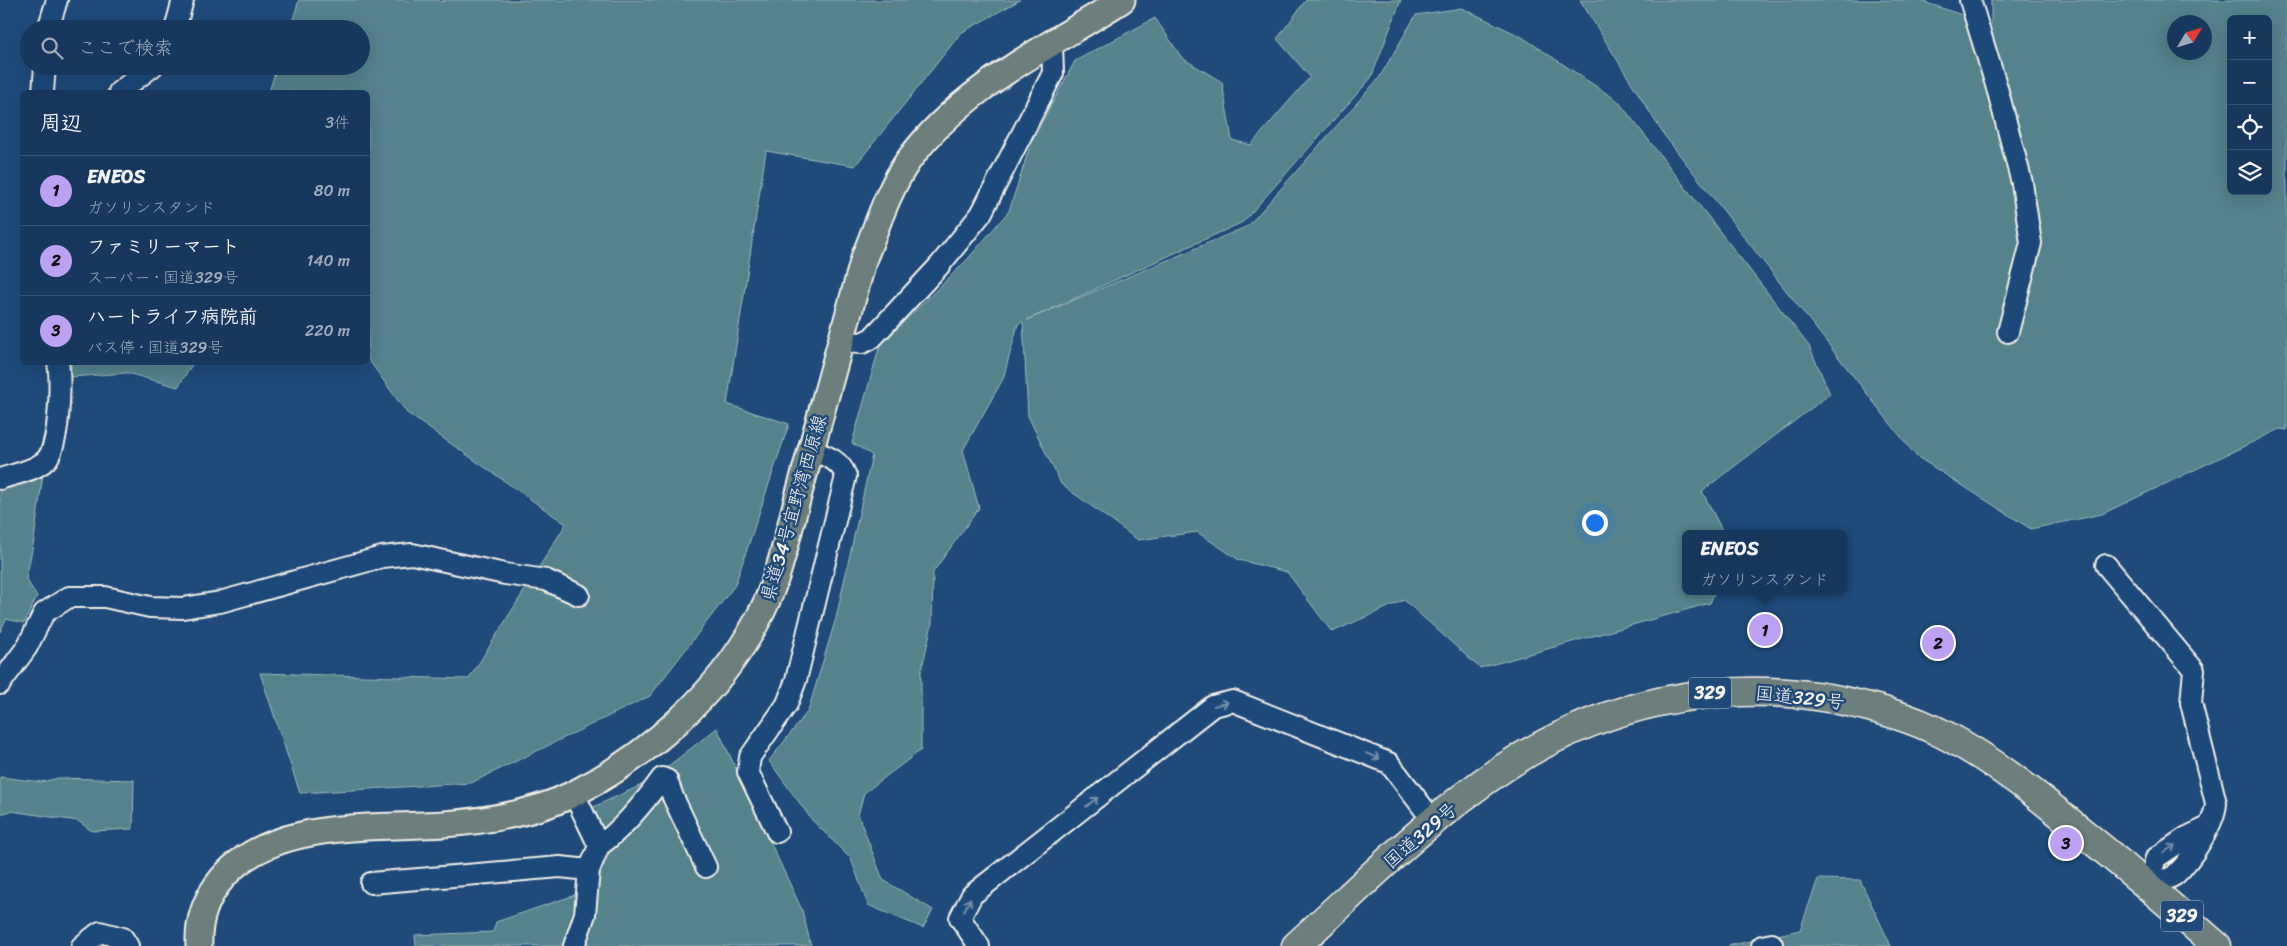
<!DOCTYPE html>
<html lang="ja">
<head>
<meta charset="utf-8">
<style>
	:root { --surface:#17385c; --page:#244365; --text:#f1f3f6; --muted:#9eacbb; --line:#365272; --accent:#bca0f2 }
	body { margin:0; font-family:Sriracha,"Klee One",sans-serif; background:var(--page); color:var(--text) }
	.controls { position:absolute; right:15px; top:15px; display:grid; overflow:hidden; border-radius:8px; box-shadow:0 5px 20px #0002 }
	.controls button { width:45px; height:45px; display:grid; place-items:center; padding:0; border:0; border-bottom:1px solid var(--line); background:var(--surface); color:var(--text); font:25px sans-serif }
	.compass { position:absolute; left:2167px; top:15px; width:45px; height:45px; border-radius:50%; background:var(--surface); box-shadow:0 5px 20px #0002; rotate:52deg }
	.you { position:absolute; left:1594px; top:522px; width:18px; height:18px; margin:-12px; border:4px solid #fff; border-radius:50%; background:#1a73e8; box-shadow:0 0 0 8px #1a73e833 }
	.badge { display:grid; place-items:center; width:32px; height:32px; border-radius:50%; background:var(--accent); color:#111; font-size:16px; font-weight:700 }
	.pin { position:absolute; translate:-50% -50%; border:2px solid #fff; box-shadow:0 1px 5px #0006 }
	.popup { position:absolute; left:1682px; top:530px; width:165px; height:65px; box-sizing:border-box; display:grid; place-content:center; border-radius:8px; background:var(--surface); filter:drop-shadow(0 1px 4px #0005); font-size:16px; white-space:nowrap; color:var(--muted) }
	.popup b { font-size:19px; color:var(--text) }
	.popup::after { content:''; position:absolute; left:50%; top:100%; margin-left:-10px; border:10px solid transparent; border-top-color:var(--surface) }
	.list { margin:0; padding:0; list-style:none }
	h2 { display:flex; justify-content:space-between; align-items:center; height:65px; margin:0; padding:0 20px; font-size:21px }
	h2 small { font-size:16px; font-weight:400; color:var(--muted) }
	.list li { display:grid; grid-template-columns:32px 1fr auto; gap:15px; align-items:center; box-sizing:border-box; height:70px; padding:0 20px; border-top:1px solid var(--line) }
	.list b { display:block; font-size:19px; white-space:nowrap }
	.list p { margin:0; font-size:16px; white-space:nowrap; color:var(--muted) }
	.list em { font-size:16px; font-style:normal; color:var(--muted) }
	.icon { flex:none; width:28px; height:28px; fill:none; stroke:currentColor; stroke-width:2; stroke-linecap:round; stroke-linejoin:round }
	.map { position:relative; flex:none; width:2287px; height:946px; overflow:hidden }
	.search { position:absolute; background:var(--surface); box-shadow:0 5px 20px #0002; left:20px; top:20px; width:350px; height:55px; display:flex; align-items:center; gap:12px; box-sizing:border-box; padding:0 18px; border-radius:28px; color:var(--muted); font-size:19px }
	.panel { position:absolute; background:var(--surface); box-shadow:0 5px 20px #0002; left:20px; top:90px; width:350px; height:275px; border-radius:8px }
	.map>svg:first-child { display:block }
	.green { fill:#54828b; stroke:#a4baba; fill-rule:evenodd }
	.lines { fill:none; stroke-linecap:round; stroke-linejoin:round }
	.minor-casing { stroke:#f4f1e8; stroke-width:24 }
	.major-casing { stroke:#f4f1e8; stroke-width:29 }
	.highway-casing { stroke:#f4f1e8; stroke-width:31 }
	.minor { stroke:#1f4a7a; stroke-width:20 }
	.major { stroke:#6c7f7c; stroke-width:25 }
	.highway { stroke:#6c7f7c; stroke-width:28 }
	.oneway { stroke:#748da6 }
	.labels { text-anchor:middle; stroke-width:5; stroke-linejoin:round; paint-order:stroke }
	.shield { fill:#1f4a7a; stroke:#b4bfc7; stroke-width:1 }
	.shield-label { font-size:18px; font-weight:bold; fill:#f4f1e8 }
	.street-label { font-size:19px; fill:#f4f1e8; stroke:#1f4a7a }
</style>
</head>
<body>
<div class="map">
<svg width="2287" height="946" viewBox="0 0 2287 946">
	<rect width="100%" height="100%" fill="#1f4a7a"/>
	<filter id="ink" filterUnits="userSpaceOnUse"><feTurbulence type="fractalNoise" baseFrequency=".02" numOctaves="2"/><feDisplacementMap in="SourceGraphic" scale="10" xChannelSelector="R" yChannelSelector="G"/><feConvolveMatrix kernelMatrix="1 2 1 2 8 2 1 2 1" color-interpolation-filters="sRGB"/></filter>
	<g filter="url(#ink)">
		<path class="green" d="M 299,0 L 436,0 L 443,2 L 443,0 L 1020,0 L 961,33 L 855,166 L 766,151 L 727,404 L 789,424 L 735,585 L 650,696 L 471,783 L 300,793 L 260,673 L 469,679 L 566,524 L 407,413 L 368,359 L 368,92 L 269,92 L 277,66 L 361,66 L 361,29 L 290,29 Z
			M 1306,0 L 1401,0 L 1371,78 L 1243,222 L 1027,320 L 1248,226 L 1379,78 L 1416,15 L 1462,8 L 1522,37 L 1618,101 L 1809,346 L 1830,394 L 1702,491 L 1724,534 L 1686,534 L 1686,591 L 1715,591 L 1710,603 L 1480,668 L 1404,600 L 1332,632 L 1287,572 L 1239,560 L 1197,532 L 1138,540 L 1061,484 L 1028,416 L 1023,322 L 1018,324 L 1003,379 L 963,450 L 979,508 L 933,572 L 932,624 L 921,672 L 921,750 L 864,793 L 858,815 L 883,880 L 933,910 L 923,928 L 868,905 L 851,859 L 812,820 L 769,761 L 808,711 L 836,618 L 872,455 L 852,443 L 880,345 L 966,261 L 1009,211 L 1031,143 L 1075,61 L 1155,18 L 1182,58 L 1222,82 L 1232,140 L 1251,145 L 1310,77 L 1277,39 Z
			M 1580,0 L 1918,0 L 1991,25 L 1991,0 L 2287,0 L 2287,430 L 2280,429 L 2102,514 L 2031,529 L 1916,456 L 1664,135 ZM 2231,19 L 2268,19 L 2268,191 L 2231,191 ZM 2174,22 L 2204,22 L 2204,52 L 2174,52 Z
			M 71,363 L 71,362 L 193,363 L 178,387 L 127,373 L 71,377 Z
			M 43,474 L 34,540 L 26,579 L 37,596 L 24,623 L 6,619 L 0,632 L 0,489 Z
			M 717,728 L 802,910 L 811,946 L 416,946 L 415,935 L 493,932 L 496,922 L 578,894 L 591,850 L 587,810 L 648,782 Z
			M 0,777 L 41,782 L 59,778 L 134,780 L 133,829 L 92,831 L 78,821 L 11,811 L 0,814 Z
			M 1818,879 L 1860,880 L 1891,946 L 1728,946 L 1800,930 Z"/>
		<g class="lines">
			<defs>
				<path id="minor" d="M 1970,0 L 1997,88 L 2022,183 L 2031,243 L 2008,332
					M 48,29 L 57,0
					M 175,29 L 183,0
					M 43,92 L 45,66
					M 119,92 L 153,66
					M 840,342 L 862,343 L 872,338 L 939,266 L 981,214 L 1053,73 L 1052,44
					M 0,479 C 14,474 35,471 46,460 C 60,446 61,382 58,362
					M 2106,565 L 2194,670 L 2191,703 L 2216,803 C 2215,823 2191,860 2176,874 C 2170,880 2155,883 2147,886
					M 0,684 L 27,647 L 44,613 L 69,597 L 105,597 L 150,607 L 183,608 L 220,602 L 382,557 L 412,554 L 505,574 L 546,580 L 579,595
					M 777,832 L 748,772 L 750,757 L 787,704 L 796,680 L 846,476 C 840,460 827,456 811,450
					M 599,846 C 624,828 644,803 662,778 L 667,780 L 673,797 L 706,867
					M 371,883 L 560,867 L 589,870
					M 2147,886 L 2156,858 L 2187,837 L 2208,827
					M 82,946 L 100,932 L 123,938 L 128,946
					M 574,946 L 585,914 L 589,870 L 599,846 L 574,794
					M 979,946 L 960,918 L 972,895 L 1213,706 L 1233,701 L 1389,763 L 1434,822
					M 1762,946 L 1772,944"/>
				<path id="major" d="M 199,946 C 198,924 204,903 217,885 C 265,818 371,829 444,824 C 486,821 536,813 575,793 C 648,756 718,694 757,621 C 779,582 787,536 799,493 C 821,415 842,336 864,258 C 877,226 888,190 908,161 C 962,87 1047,48 1122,0"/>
				<path id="highway" d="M 1296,946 C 1363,885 1427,819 1502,769 C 1601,703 1717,678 1834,699 C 1873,707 1911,717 1947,736 C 1992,760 2032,791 2071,823 C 2121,863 2169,904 2217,946"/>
			</defs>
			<use href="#minor" class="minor-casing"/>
			<use href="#major" class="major-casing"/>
			<use href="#highway" class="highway-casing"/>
			<use href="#minor" class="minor"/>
			<use href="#major" class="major"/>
			<use href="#highway" class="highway"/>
		</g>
		<defs><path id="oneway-shaft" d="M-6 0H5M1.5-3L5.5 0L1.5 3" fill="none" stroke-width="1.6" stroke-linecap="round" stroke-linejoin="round" transform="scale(1.25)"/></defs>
		<g class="oneway">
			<use href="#oneway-shaft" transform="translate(1221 704) rotate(-15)"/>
			<use href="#oneway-shaft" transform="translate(1373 756) rotate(22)"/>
			<use href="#oneway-shaft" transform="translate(1092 802) rotate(-38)"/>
			<use href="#oneway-shaft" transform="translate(2169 849) rotate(-34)"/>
			<use href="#oneway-shaft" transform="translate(967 905) rotate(-63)"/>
		</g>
	</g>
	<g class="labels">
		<g class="shield">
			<rect x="1689" y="677.5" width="42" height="31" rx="4"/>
			<rect x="2161" y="900.5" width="42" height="31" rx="4"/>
		</g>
		<g class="shield-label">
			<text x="1710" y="699">329</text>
			<text x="2182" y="922">329</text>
		</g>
		<g class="street-label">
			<text transform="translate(793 508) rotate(-74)" y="7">県道34号宜野湾西原線</text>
			<text transform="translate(1800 697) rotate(6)" y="7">国道329号</text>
			<text transform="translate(1420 835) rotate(-41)" y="7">国道329号</text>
		</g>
	</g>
</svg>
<div class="controls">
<button>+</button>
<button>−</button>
<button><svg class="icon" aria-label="locate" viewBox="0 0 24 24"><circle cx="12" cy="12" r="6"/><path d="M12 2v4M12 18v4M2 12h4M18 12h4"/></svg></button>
<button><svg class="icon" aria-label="layers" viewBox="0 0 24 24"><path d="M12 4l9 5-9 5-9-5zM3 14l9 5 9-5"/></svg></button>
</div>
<svg class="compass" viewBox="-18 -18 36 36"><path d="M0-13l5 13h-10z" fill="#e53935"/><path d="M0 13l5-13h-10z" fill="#9eacbb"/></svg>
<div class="you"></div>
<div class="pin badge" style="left:1765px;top:630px">1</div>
<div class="popup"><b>ENEOS</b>ガソリンスタンド</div>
<div class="pin badge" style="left:1938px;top:643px">2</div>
<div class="pin badge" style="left:2066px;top:843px">3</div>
<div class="search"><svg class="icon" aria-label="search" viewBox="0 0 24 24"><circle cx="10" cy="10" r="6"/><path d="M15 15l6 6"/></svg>ここで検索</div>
<section class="panel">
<h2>周辺<small>3件</small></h2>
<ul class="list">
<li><span class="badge">1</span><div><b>ENEOS</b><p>ガソリンスタンド</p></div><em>80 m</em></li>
<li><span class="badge">2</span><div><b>ファミリーマート</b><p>スーパー · 国道329号</p></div><em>140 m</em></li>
<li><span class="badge">3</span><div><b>ハートライフ病院前</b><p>バス停 · 国道329号</p></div><em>220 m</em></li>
</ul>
</section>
</div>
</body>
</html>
